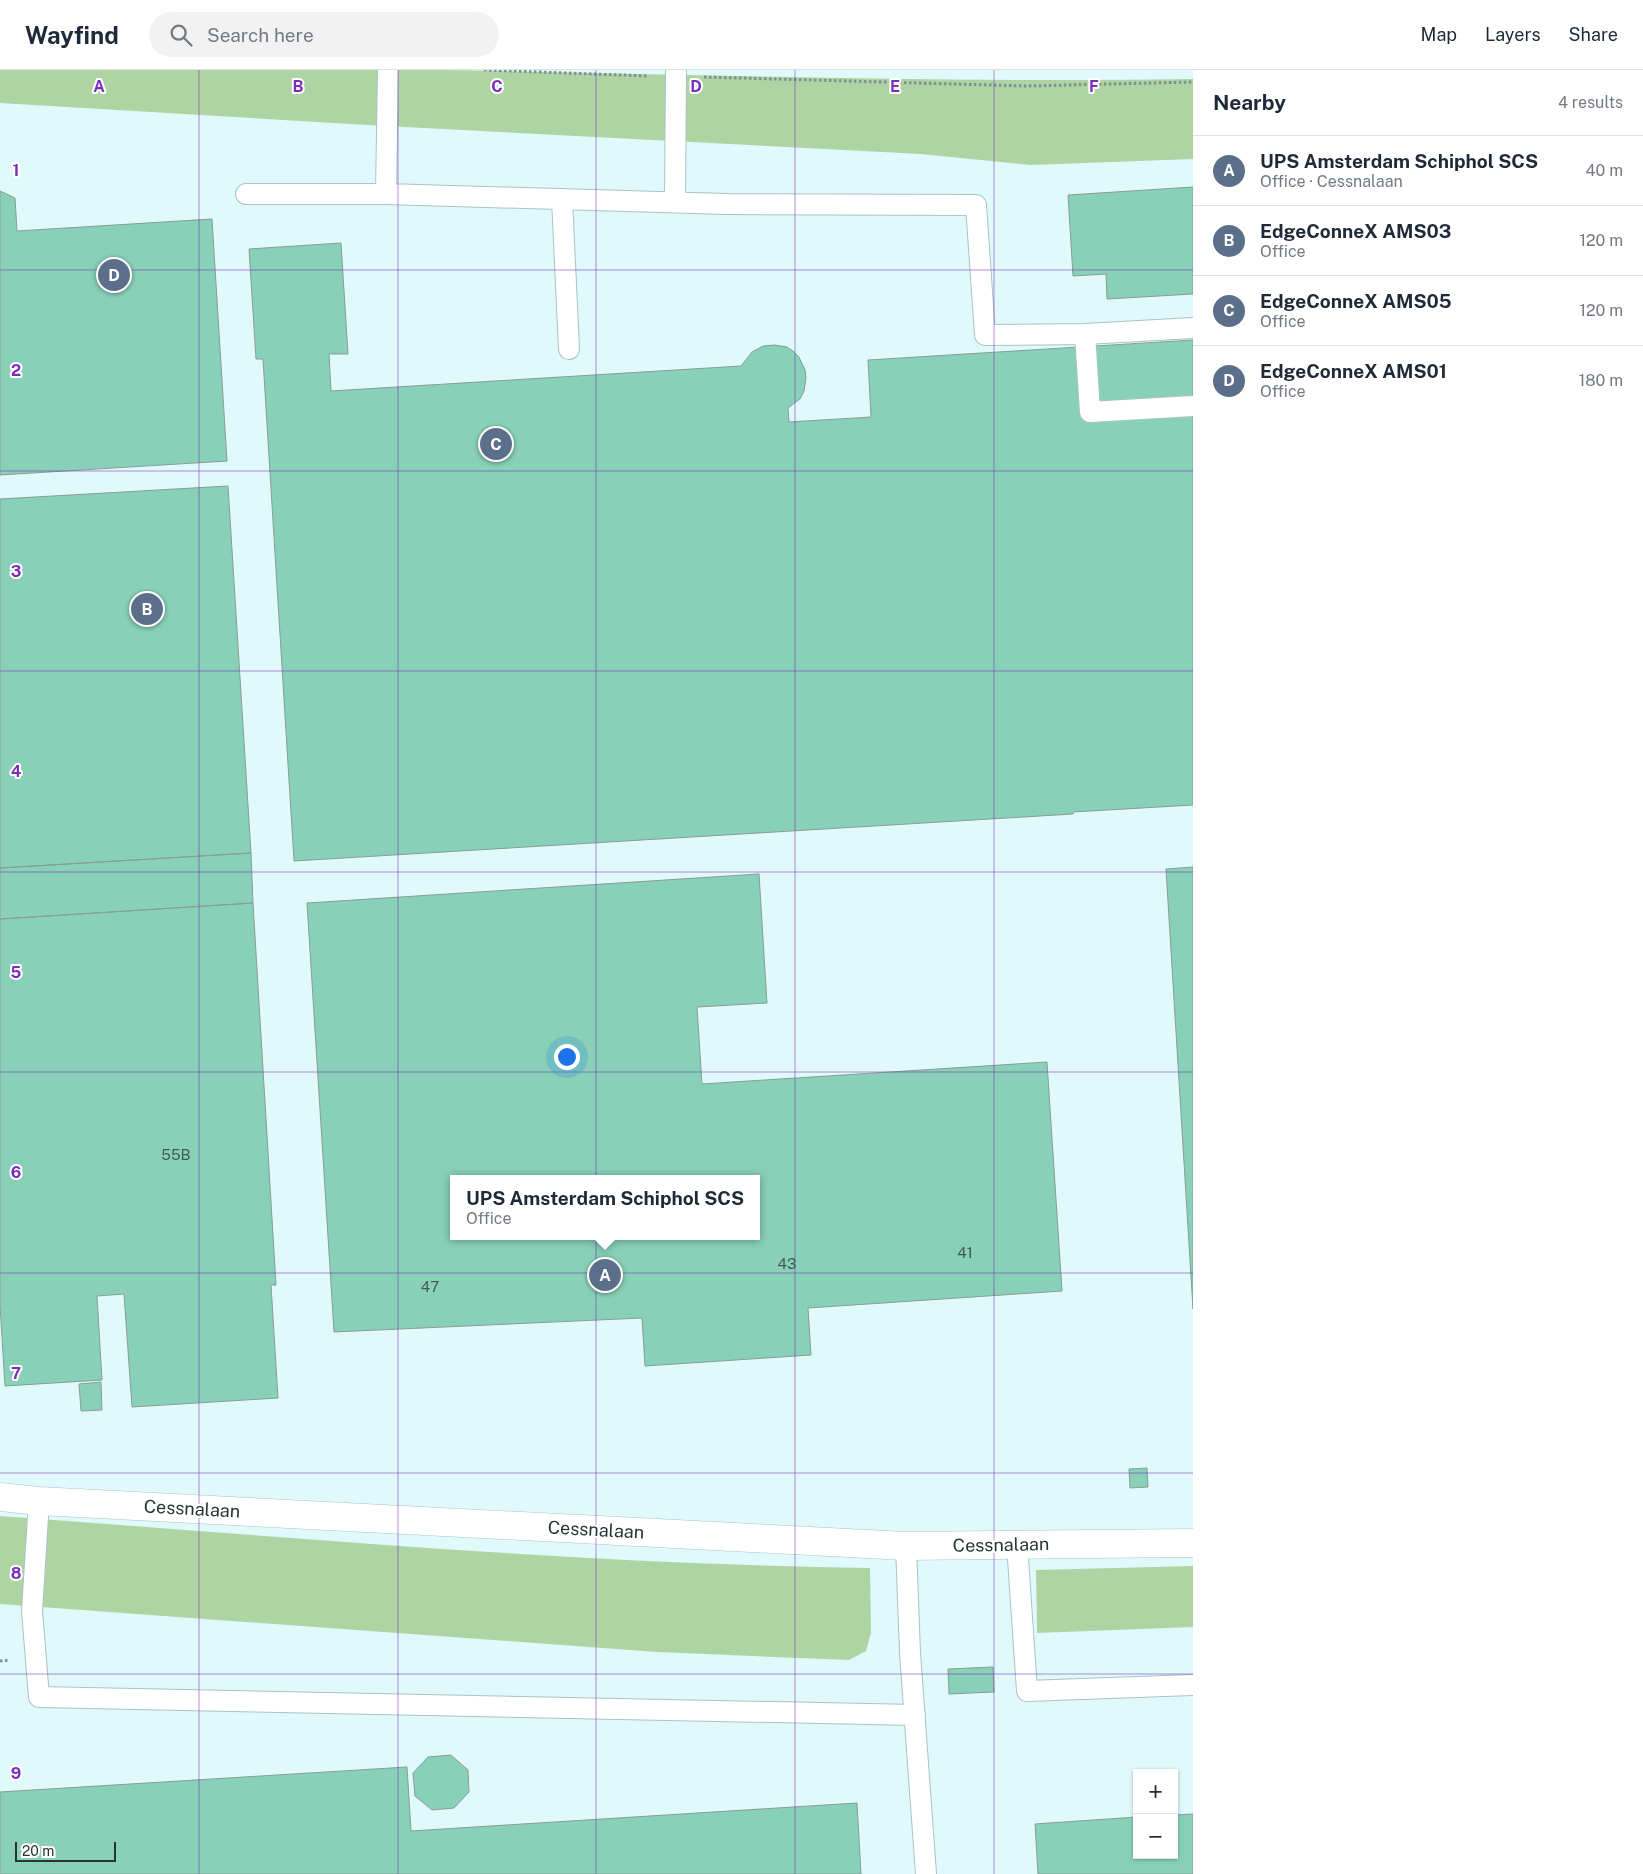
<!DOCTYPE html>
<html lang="en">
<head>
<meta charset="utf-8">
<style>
	:root { --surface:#fff; --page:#f2f2f3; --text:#1f2937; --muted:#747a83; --line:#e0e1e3; --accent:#0f766e }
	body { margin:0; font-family:"Public Sans",sans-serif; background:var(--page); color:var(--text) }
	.controls { position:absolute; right:15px; bottom:15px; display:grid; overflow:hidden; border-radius:0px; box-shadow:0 1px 4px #0004 }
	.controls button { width:45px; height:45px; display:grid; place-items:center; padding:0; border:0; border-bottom:1px solid var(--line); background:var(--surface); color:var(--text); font:25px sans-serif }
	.scale { position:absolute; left:15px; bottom:12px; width:101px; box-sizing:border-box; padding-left:5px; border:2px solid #293334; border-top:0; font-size:14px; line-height:18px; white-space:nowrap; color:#293334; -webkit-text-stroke:4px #fff; paint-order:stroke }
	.you { position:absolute; left:566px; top:986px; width:18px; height:18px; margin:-12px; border:4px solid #fff; border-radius:50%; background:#1a73e8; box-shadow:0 0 0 8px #1a73e833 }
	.badge { display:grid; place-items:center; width:32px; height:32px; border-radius:50%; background:var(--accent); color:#fff; font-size:16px; font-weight:700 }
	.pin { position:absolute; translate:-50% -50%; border:2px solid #fff; box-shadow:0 1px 5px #0006 }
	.popup { position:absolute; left:450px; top:1105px; width:310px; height:65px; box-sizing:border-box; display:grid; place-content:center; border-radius:0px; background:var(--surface); filter:drop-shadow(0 1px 4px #0005); font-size:16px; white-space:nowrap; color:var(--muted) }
	.popup b { font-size:19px; color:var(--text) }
	.popup::after { content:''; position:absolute; left:50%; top:100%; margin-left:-10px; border:10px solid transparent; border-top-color:var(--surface) }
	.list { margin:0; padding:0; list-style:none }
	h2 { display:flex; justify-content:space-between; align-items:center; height:65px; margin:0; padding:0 20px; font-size:21px }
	h2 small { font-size:16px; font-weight:400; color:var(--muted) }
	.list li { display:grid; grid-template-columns:32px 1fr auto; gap:15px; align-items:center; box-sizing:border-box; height:70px; padding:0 20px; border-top:1px solid var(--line) }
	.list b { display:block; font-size:19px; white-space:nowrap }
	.list p { margin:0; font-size:16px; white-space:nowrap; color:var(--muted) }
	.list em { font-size:16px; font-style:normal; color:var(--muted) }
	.icon { flex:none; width:28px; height:28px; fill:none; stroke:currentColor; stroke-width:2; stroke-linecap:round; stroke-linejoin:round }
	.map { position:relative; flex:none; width:1193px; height:1804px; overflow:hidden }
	header { display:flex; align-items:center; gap:30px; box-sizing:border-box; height:70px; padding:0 25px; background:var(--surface); border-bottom:1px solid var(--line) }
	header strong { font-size:24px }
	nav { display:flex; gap:28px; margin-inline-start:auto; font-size:18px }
	.search { width:350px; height:45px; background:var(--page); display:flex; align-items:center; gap:12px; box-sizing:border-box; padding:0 18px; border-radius:28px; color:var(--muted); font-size:19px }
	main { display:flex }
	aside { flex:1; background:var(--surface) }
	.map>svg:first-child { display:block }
	.green { fill:#afd4a3 }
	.building { fill:#88d1b8; stroke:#889d95; fill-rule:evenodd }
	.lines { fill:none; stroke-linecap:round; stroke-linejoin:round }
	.service-casing { stroke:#aac3c5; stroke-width:22 }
	.minor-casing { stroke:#aac3c5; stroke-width:29 }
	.path { stroke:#7e9091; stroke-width:3; stroke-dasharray:2.5 2.5; stroke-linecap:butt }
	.service { stroke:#fff; stroke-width:20 }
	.minor { stroke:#fff; stroke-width:28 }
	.grid { fill:none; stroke:#7b2cbf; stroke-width:1; stroke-opacity:0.55 }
	.labels { text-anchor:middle; stroke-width:4; stroke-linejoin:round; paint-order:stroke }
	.number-label { font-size:15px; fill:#415a55 }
	.street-label { font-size:18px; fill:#293334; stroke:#fff }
	.grid-label { font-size:16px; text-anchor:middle; font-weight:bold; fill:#7b2cbf; stroke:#fff; stroke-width:4; stroke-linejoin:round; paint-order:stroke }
</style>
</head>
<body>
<header>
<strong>Wayfind</strong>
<div class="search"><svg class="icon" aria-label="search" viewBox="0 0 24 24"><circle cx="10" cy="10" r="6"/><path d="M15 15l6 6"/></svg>Search here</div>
<nav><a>Map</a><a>Layers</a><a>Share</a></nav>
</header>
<main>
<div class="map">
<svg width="1193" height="1804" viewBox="0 0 1193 1804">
	<rect width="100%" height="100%" fill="#e0fafc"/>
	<path class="green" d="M 0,0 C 146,0 292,0 438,0 C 689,4 941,13 1193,9 L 1193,89 L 1031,95 L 921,84 L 367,55 L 0,33 Z
		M 0,1446 C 290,1467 579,1494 870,1498 L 871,1563 L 866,1581 L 849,1590 L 657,1582 L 0,1534 Z
		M 1193,1496 L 1193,1557 L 1037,1563 L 1036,1500 Z"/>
	<path class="building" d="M 1193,117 L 1193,224 L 1107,229 L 1106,204 L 1073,206 L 1068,125 Z
		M 0,121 L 15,128 L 17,161 L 212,149 L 227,391 L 0,405 Z
		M 341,173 L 348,284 L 329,284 L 331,321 L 741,296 L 752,282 L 763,276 L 775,275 L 787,277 L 793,281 L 799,287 L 805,300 L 806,308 L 804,321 L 800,329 L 788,338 L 789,352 L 871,347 L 868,290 L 1193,270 L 1193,735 L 1073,742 L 1073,744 L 294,791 L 263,289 L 256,289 L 249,179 Z
		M 228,416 L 251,783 L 0,798 L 0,429 Z
		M 251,783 L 253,833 L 0,849 L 0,798 Z
		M 1193,797 L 1193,1239 L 1166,799 Z
		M 759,804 L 767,933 L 697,937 L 702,1014 L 1047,992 L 1062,1221 L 808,1238 L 811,1285 L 645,1296 L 642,1248 L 334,1262 L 307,833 ZM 454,1109 L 756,1109 L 756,1166 L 454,1166 Z
		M 253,833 L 276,1215 L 271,1215 L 278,1328 L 132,1337 L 124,1224 L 97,1226 L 102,1310 L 5,1316 L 0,1235 L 0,849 Z
		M 101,1312 L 102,1340 L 81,1341 L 79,1314 Z
		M 1147,1398 L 1148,1417 L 1130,1418 L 1129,1399 Z
		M 993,1597 L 994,1622 L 949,1624 L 948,1599 Z
		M 451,1685 L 468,1700 L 469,1722 L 454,1738 L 432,1740 L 415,1726 L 413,1703 L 428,1687 Z
		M 407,1697 L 411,1761 L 857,1733 L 861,1804 L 0,1804 L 0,1722 Z
		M 1193,1744 L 1193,1804 L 1038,1804 L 1035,1754 L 1137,1747 L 1137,1785 L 1174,1785 L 1174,1745 Z"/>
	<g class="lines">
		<defs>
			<path id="service" d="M 246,124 L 386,124 L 727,134 L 976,135 L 985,265 L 1085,264 L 1193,258
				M 386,124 L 388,0
				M 562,129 L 569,279
				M 675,132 L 676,0
				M 1085,264 L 1090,342 L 1193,336
				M 39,1431 L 32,1541 L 39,1627 L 915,1645
				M 1017,1474 L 1027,1621 L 1193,1615
				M 906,1476 L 910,1583 L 926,1804"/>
			<path id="minor" d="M 0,1427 L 39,1431 L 906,1476 L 1193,1473"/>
		</defs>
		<use href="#service" class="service-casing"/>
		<use href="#minor" class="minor-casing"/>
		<path class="path" d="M 484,0 L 648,6
			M 704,7 L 1026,16 L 1193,12
			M 0,1591 L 9,1590"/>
		<use href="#service" class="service"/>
		<use href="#minor" class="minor"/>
	</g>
	<path class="grid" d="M 199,0 L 199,1804M 398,0 L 398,1804M 596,0 L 596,1804M 795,0 L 795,1804M 994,0 L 994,1804M 0,200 L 1193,200M 0,401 L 1193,401M 0,601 L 1193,601M 0,802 L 1193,802M 0,1002 L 1193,1002M 0,1203 L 1193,1203M 0,1403 L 1193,1403M 0,1604 L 1193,1604"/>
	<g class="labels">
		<g class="number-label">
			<text x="176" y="1090">55B</text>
			<text x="965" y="1188">41</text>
			<text x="787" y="1199">43</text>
			<text x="430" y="1222">47</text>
		</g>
		<g class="street-label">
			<text transform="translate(192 1439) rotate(3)" y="6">Cessnalaan</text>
			<text transform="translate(596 1460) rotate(3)" y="6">Cessnalaan</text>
			<text transform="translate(1001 1475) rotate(-1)" y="6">Cessnalaan</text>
		</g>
	</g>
	<g class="grid-label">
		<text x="99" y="22">A</text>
		<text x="298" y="22">B</text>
		<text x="497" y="22">C</text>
		<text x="696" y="22">D</text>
		<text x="895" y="22">E</text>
		<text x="1094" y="22">F</text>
		<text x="16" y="106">1</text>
		<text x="16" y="306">2</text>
		<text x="16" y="507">3</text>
		<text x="16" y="707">4</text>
		<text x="16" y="908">5</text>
		<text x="16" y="1108">6</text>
		<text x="16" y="1309">7</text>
		<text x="16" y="1509">8</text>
		<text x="16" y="1709">9</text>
	</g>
</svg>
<div class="controls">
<button>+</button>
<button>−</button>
</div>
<div class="scale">20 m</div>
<div class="you"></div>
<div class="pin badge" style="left:605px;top:1205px;background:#5c6f8a">A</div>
<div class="popup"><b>UPS Amsterdam Schiphol SCS</b>Office</div>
<div class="pin badge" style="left:147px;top:539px;background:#5c6f8a">B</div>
<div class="pin badge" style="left:496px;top:374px;background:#5c6f8a">C</div>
<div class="pin badge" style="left:114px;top:205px;background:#5c6f8a">D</div>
</div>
<aside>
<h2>Nearby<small>4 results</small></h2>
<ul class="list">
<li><span class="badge" style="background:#5c6f8a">A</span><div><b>UPS Amsterdam Schiphol SCS</b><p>Office · Cessnalaan</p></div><em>40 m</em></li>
<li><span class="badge" style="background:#5c6f8a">B</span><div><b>EdgeConneX AMS03</b><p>Office</p></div><em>120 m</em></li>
<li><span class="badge" style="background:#5c6f8a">C</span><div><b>EdgeConneX AMS05</b><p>Office</p></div><em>120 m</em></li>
<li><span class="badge" style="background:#5c6f8a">D</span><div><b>EdgeConneX AMS01</b><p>Office</p></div><em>180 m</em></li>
</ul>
</aside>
</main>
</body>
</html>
